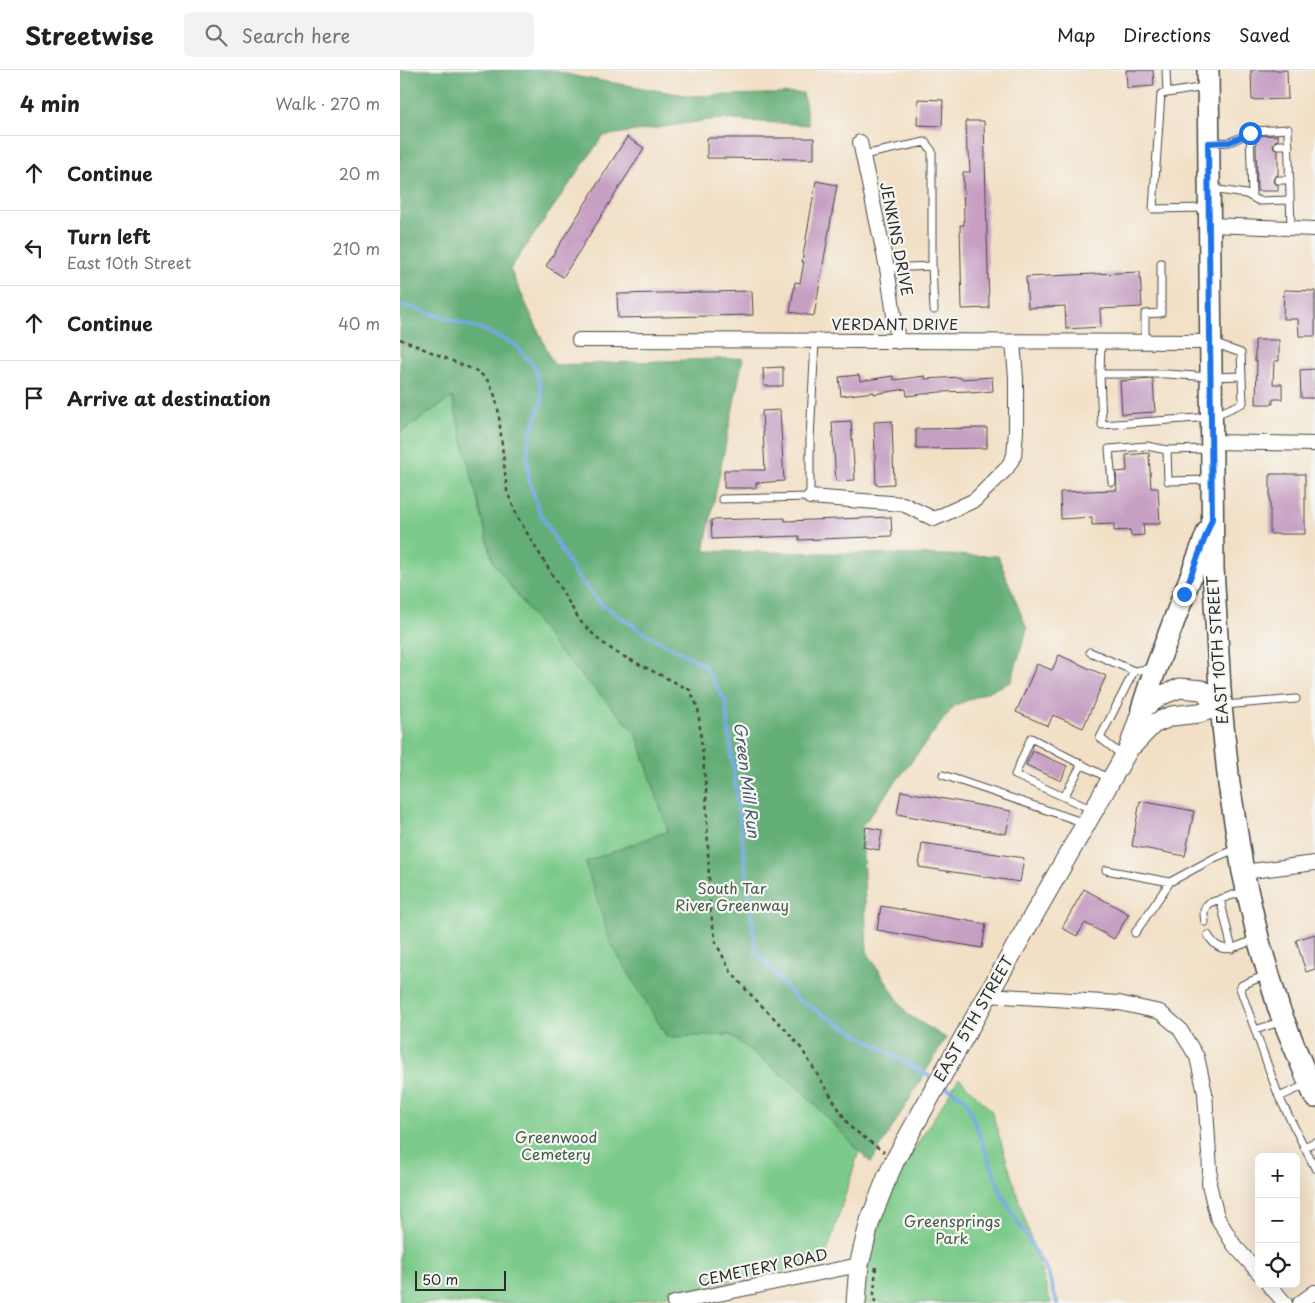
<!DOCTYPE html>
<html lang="en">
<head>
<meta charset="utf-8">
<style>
	:root { --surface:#fff; --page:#f2f2f2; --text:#202124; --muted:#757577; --line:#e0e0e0 }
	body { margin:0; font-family:"Playpen Sans",sans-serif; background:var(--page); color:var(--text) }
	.controls { position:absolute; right:15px; bottom:15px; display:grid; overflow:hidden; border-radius:8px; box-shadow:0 5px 20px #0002 }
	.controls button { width:45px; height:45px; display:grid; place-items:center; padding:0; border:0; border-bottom:1px solid var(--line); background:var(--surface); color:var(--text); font:25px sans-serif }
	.scale { position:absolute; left:15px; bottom:12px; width:91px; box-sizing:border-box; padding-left:5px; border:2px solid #2b2b2b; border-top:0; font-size:14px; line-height:18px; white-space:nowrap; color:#2b2b2b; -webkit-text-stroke:4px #f6f6f2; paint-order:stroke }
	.stop { position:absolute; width:15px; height:15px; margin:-11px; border:4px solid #1a73e8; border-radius:50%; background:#fff }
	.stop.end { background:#1a73e8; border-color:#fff; box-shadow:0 1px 5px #0008 }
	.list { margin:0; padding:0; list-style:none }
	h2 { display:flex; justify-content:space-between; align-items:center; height:65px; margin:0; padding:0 20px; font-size:21px }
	h2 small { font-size:16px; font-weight:400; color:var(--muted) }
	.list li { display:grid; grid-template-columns:32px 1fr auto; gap:15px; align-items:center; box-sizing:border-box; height:75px; padding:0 20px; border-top:1px solid var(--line) }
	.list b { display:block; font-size:19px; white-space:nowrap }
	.list p { margin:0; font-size:16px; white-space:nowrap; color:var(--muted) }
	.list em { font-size:16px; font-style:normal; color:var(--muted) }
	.icon { flex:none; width:28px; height:28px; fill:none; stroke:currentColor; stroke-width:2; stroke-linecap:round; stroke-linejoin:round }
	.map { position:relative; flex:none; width:915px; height:1233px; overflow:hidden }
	header { display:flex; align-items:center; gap:30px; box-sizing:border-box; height:70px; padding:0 25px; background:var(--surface); border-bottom:1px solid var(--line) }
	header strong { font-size:24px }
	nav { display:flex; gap:28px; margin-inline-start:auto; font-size:18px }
	.search { width:350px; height:45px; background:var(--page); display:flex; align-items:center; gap:12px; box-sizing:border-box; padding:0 18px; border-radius:8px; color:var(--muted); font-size:19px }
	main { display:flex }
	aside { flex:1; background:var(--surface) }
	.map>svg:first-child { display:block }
	.green { fill:#7bca8a; stroke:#537a5a }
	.forest { fill:#64ae76; stroke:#486c50 }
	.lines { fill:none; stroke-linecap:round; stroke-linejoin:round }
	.stream { stroke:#74a8e1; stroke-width:4 }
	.building { fill:#c69fc3 }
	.service-casing { stroke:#494642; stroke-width:9 }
	.minor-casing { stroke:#494642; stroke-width:16 }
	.secondary-casing { stroke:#494642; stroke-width:21 }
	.primary-casing { stroke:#494642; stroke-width:24 }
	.path { stroke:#494642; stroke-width:2.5; stroke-dasharray:4 4; stroke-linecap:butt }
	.service { stroke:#fff; stroke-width:7 }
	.minor { stroke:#fff; stroke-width:14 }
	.secondary { stroke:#fff; stroke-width:19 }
	.primary { stroke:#fff; stroke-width:21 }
	.route { stroke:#1a73e8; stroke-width:6 }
	.labels { text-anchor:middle; stroke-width:4.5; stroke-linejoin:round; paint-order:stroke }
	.street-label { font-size:15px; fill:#2b2b2b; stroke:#f6f6f2 }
	.park-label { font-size:15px; fill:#435b48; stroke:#f6f6f2 }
	.water-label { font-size:16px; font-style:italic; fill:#45576b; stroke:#f6f6f2 }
</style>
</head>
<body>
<header>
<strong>Streetwise</strong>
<div class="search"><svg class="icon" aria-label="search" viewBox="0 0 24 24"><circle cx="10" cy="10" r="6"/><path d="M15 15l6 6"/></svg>Search here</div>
<nav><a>Map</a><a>Directions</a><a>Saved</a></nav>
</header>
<main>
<aside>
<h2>4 min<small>Walk · 270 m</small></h2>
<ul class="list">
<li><svg class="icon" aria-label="ahead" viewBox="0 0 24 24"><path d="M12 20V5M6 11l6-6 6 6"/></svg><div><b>Continue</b></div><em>20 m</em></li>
<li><svg class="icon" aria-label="left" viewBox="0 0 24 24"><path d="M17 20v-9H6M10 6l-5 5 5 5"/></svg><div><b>Turn left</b><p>East 10th Street</p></div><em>210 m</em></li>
<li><svg class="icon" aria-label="ahead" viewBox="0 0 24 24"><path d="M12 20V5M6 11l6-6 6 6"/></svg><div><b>Continue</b></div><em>40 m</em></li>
<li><svg class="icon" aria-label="arrive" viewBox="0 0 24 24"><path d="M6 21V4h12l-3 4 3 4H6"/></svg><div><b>Arrive at destination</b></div></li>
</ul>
</aside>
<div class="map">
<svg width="915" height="1233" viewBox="0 0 915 1233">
	<rect width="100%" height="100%" fill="#f6f6f2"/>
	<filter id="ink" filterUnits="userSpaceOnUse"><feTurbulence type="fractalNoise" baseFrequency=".02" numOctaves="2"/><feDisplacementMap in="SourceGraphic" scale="10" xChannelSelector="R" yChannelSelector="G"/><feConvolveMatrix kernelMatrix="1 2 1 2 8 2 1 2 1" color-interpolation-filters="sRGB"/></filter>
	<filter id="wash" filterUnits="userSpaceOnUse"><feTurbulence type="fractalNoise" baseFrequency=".0096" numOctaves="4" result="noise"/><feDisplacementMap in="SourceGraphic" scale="20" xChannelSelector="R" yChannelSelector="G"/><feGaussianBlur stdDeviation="1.12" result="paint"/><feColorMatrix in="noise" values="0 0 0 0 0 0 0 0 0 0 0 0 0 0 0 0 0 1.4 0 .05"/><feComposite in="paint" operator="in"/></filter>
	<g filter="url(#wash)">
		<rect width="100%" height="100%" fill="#f2e0c6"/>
		<path class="green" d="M 52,327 L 93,492 L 156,578 L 236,663 L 269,761 L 185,792 L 266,967 L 330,965 L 396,1015 L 459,1081 L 424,1192 L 230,1233 L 0,1233 L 0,363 Z
			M 559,1008 L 591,1040 L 651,1233 L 464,1233 L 468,1194 L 485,1132 L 501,1100 Z"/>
		<path class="forest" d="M 0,0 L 151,0 L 179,7 L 291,26 L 403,23 L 409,55 L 316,49 L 203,66 L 110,199 L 154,295 L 343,288 L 304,481 L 598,486 L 627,559 L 611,612 L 554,636 L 462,756 L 467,882 L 507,944 L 546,968 L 471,1093 L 396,1015 L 330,965 L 267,967 L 211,874 L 185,792 L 268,761 L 236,663 L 156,578 L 93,492 L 52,327 L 0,363 Z"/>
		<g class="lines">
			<path class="stream" d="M 0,234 L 84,260 L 115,275 L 134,296 L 140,315 L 142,332 L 129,368 L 127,387 L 129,410 L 139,441 L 175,504 L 201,534 L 249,566 L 303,594 L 325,630 L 356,882 L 395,928 L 534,1009
				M 544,1016 L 566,1029 L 602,1125 L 648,1203 L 657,1233"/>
		</g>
		<g id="blocks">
			<path class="building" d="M 726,0 L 753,0 L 754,16 L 727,18 Z
				M 851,0 L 887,0 L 888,29 L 852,30 Z
				M 518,29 L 543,30 L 542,56 L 517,55 Z
				M 566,51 L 584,51 L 589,238 L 562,239 L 560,155 L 564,155 L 563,102 L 570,102 L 569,82 L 567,82 Z
				M 878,65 L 878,70 L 875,71 L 873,75 L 874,78 L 878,80 L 878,105 L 875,106 L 873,110 L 874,113 L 878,115 L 878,121 L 857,121 L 856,66 Z
				M 227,67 L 244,78 L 163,207 L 146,196 Z
				M 307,68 L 414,68 L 414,89 L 307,88 Z
				M 416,111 L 437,115 L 414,246 L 390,242 L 395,212 L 400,213 L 404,192 L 402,192 Z
				M 740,202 L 742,237 L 700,239 L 701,257 L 666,259 L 665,236 L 628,238 L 626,207 Z
				M 884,220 L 915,221 L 915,266 L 899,266 L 898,249 L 883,249 Z
				M 352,221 L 353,245 L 218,248 L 217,224 Z
				M 855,270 L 879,270 L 879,291 L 874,291 L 873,314 L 882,314 L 882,329 L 873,329 L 873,334 L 856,334 L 857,291 L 855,291 Z
				M 383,297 L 383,316 L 364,316 L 363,298 Z
				M 915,299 L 915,328 L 901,328 L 900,300 Z
				M 459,305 L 460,311 L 493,306 L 494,310 L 525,306 L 525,309 L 560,307 L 561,309 L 592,307 L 593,321 L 571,323 L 571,321 L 539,322 L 507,326 L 506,319 L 474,324 L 474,322 L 441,326 L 439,307 Z
				M 753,309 L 755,342 L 722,344 L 720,311 Z
				M 380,340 L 384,411 L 356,413 L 356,418 L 324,418 L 324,400 L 365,400 L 362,341 Z
				M 451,351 L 455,410 L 436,411 L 432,352 Z
				M 492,351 L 494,414 L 476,415 L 474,352 Z
				M 587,358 L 587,378 L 516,379 L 516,359 Z
				M 749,383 L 751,418 L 758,418 L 760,454 L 743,454 L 744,465 L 731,466 L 730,460 L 714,461 L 714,454 L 692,455 L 692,447 L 661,449 L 660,422 L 717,420 L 716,402 L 727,401 L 726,385 Z
				M 870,404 L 905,404 L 905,464 L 870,464 Z
				M 491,447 L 492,466 L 399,470 L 399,466 L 312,469 L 311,450 L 385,448 L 385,451 Z
				M 659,585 L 706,606 L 683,658 L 653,645 L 648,656 L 616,642 L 637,594 L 652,600 Z
				M 633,681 L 667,696 L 661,711 L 626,695 Z
				M 501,721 L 611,741 L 606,764 L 497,744 Z
				M 740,731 L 794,741 L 785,786 L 732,776 Z
				M 466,757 L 482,760 L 479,780 L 463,777 Z
				M 522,773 L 624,788 L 620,812 L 519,797 Z
				M 684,819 L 729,844 L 714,869 L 685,853 L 677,866 L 662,858 Z
				M 481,836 L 586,854 L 582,878 L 477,860 Z
				M 915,864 L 915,899 L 906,902 L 896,870 Z"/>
		</g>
	</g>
	<g filter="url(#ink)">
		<use href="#blocks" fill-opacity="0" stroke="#494642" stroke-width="1"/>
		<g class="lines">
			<defs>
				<path id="service" d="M 766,0 L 767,23
					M 805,17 L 761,24 L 753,139 L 806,138
					M 850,63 L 852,127
					M 810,73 L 830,72 L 854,61 L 888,59 L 891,158
					M 878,75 L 889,75
					M 463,85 L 525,72 L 532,81 L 532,196 L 487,198
					M 878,110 L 890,110
					M 812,119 L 846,124 L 859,131 L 890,130
					M 532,196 L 534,240
					M 745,272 L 745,244 L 761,243 L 761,193
					M 813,273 L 841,283 L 843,333 L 811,347 L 702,355 L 700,304 L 767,304 L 810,307 L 842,306
					M 700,304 L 701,272
					M 808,379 L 767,380 L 768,411 L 810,410
					M 712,412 L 709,379 L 747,376 L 767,380
					M 322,429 L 410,427 L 410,368 L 415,271
					M 690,582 L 734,601 L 754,598
					M 824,635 L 896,629
					M 723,686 L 700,668 L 734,601
					M 543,705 L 685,753
					M 664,727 L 682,694
					M 693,740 L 615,705 L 631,668 L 710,709
					M 706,800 L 770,812
					M 820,829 L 832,879
					M 805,852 C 804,844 802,839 809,833 L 845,821
					M 735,863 L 770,812 L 816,787 L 836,779
					M 808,865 C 821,888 836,877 855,869
					M 866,905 L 842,915 L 840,918 L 879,1027 L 915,1098
					M 855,960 L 880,952
					M 879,1027 L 908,1014
					M 904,1077 L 915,1072"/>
				<path id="minor" d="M 460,72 L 487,198 L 498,272
					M 809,155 L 915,159
					M 179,270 L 810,272
					M 811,372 L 915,374
					M 410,427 L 503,434 L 534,449 L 575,430 L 607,398 L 614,386 L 616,361 L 616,308 L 613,272
					M 843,802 L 915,793
					M 588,925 L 719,933 L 760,942 L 779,958 L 797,987 L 805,1023 L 810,1100 L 809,1114 L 817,1147 L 834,1175 L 859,1203
					M 868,1214 L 885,1233
					M 274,1233 L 459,1195
					M 900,1233 L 915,1222"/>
				<path id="secondary" d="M 733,675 L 753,654 L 772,646 L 799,643 L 821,636
					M 456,1233 L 459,1195 L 470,1151 L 486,1110 L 495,1090 L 544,1002 L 728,680 L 742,639 L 762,625 L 780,618 L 802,620 L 821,636"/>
				<path id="primary" d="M 808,0 L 813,498 L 821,636 L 829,714 L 843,802 L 859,872 L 879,939 L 915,1027
					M 742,639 L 750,614 L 808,461"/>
			</defs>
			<use href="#service" class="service-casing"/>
			<use href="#minor" class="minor-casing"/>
			<use href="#secondary" class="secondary-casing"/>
			<use href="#primary" class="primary-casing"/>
			<path class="path" d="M 0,269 L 79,302 L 89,312 L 94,323 L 98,338 L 107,421 L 118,448 L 180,551 L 200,571 L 217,583 L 290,620 L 298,638 L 306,720 L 310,838 L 316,873 L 331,902 L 349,923 L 386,960 L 401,978 L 450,1057 L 484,1082
				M 475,1233 L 474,1224 L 476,1194"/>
			<use href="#service" class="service"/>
			<use href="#minor" class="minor"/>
			<use href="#secondary" class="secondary"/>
			<use href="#primary" class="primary"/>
		</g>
	</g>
	<g class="lines" filter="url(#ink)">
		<path class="route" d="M 784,524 L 812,449 L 808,73 L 830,72 L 850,63"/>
	</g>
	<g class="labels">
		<g class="street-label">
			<text transform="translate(496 169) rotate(79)" y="5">JENKINS DRIVE</text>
			<text x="495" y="260">VERDANT DRIVE</text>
			<text transform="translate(818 580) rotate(-94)" y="5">EAST 10TH STREET</text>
			<text transform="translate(574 949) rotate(-60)" y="5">EAST 5TH STREET</text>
			<text transform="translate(363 1198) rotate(-12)" y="5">CEMETERY ROAD</text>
		</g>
		<g class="park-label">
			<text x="332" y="824">South Tar<tspan x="332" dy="17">River Greenway</tspan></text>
			<text x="156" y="1073">Greenwood<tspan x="156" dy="17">Cemetery</tspan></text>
			<text x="552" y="1157">Greensprings<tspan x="552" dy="17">Park</tspan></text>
		</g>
		<g class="water-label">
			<text transform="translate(347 710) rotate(83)" y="6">Green Mill Run</text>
		</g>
	</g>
</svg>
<div class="controls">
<button>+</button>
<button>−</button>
<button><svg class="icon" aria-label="locate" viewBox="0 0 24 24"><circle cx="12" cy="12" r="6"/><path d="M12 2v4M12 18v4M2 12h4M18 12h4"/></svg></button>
</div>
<div class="scale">50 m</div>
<div class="stop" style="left:850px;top:63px"></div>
<div class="stop end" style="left:784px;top:524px"></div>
</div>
</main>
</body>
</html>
